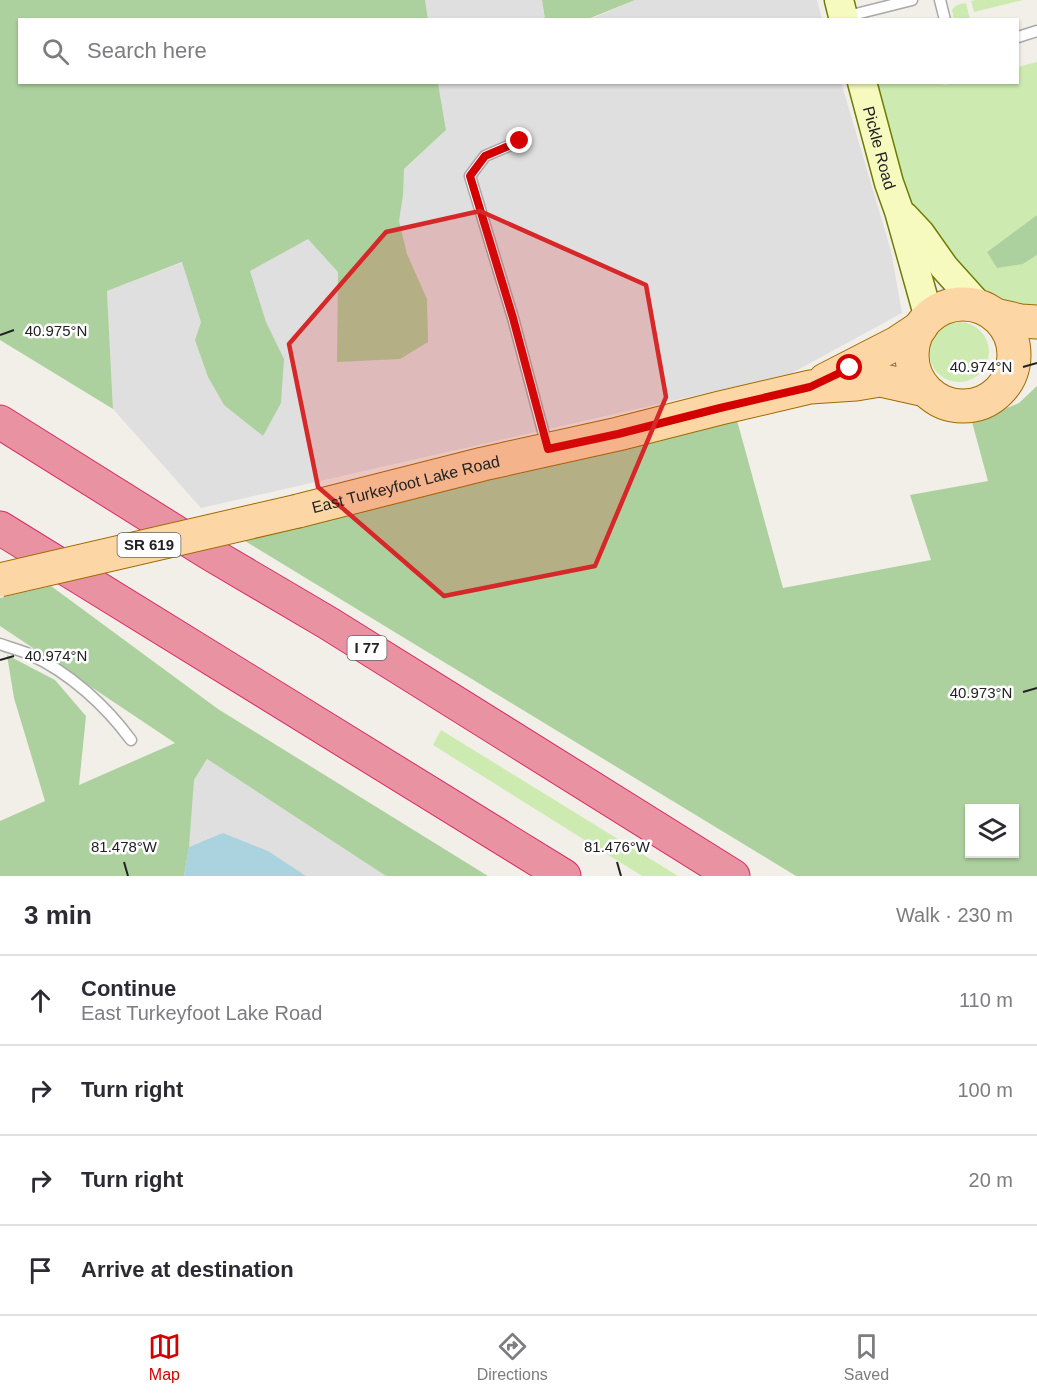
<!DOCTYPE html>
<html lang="en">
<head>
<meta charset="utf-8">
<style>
	:root { --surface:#fff; --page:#f2f2f3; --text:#2b2b33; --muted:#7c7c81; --line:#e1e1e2; --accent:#d40000 }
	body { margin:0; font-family:Helvetica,sans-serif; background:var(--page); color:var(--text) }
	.controls { position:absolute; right:18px; bottom:18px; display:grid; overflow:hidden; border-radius:0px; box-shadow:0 2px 4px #0004 }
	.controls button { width:54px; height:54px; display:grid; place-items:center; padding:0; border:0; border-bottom:2px solid var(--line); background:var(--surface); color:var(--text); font:30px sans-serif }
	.stop { position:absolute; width:18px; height:18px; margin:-14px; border:4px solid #d40000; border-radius:50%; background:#fff }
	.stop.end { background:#d40000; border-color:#fff; box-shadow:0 2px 6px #0008 }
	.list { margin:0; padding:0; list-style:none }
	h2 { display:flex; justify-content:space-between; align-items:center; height:78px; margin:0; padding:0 24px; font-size:26px }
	h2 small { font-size:20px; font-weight:400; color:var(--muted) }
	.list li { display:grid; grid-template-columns:39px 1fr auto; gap:18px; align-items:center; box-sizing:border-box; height:90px; padding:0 24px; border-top:2px solid var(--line) }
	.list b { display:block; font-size:22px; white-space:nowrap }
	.list p { margin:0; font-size:20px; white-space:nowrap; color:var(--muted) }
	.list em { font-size:20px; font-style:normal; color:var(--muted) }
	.icon { flex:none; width:33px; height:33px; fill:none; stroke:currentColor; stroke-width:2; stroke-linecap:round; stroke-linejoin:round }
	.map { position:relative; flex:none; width:1037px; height:876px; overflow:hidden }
	.search { position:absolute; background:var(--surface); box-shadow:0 2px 4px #0004; left:18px; right:18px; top:18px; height:66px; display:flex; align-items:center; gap:15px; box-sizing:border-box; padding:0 21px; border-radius:0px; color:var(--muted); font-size:22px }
	.sheet { height:438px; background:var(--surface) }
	nav { display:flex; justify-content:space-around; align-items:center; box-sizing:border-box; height:84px; border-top:2px solid var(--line); background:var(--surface); font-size:16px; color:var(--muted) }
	nav a { display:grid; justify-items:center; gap:3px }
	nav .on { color:var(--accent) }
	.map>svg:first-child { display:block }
	.residential { fill:#e0dfdf }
	.grass { fill:#cdebb0 }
	.forest { fill:#add19e; fill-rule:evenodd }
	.water { fill:#aad3df }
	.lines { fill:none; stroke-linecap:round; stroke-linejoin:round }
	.lane-casing { stroke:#a9a9a9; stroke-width:13 }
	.secondary-casing { stroke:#707d05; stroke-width:31 }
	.primary-casing { stroke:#a06b00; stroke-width:35 }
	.highway-casing { stroke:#dc2a67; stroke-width:35 }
	.lane { stroke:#fff; stroke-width:10 }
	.secondary { stroke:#f7fabf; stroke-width:28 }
	.primary { stroke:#fcd6a4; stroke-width:33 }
	.highway { stroke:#e892a2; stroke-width:33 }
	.primary-bridge-casing { stroke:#a06b00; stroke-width:35; stroke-linecap:butt }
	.primary-bridge { stroke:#fcd6a4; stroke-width:33 }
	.route { stroke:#d40000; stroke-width:8 }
	.marked { fill:#d62828; fill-opacity:0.2; stroke:#d62828; stroke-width:4.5; stroke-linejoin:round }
	.ticks { fill:none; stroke:#222; stroke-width:2 }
	.labels { text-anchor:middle; stroke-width:5; stroke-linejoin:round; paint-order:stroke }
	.shield { fill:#fff; stroke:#646464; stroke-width:1.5 }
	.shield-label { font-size:15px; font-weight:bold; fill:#222 }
	.street-label { font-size:16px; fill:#222; stroke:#fff }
	.ticks-label { font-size:15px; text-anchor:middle; fill:#222; stroke:#fff; stroke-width:5; stroke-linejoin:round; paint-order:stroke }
</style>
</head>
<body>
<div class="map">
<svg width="1037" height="876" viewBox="0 0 1037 876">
	<rect width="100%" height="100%" fill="#f2efe9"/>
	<path class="residential" d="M 425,0 L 542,0 L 545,19 L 428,19 Z
		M 635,0 L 817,0 L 822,19 L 588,20 Z
		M 841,82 L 891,251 L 902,313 L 790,374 L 201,508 L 113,409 L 107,291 L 234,243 L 367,204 L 446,130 L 438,83 Z
		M 207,759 L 386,876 L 163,876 L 163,828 Z"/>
	<path class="grass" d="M 975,0 L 1023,0 L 974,12 L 971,1 Z
		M 966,3 L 970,19 L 954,19 L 952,10 C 955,5 960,4 966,3 Z
		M 1037,62 L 1037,215 L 987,252 L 1023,264 L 1037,255 L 1037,310 L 1001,304 L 969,281 L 914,209 L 891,160 L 872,83 L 934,82 L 936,84 L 947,85 L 956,82 L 1018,82 L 1018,67 Z
		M929 352a30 30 0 1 1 60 0a30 30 0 1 1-60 0Z
		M 441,730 L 678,876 L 642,876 L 433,745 Z"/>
	<path class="forest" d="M 0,0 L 425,0 L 428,19 L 20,20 L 20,82 L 438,83 L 446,130 L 404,169 L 403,195 L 399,221 L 407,254 L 427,299 L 428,342 L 400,359 L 337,362 L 338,272 L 308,239 L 250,271 L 266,322 L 284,359 L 281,403 L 263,436 L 224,405 L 208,377 L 195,340 L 201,322 L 182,262 L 107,291 L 113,409 L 0,340 Z
		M 542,0 L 635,0 L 588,19 L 545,19 Z
		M 1037,215 L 1037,255 L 1023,264 L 997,268 L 987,252 Z
		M 1037,386 L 1037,876 L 796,876 L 240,538 L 735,413 L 783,588 L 931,560 L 910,495 L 988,481 L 972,422 L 1019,403 ZM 970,808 L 1014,808 L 1014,854 L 970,854 Z
		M 51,586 L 218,709 L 488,876 L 386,876 L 207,759 L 194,780 L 189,847 L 184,876 L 0,876 L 0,821 L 45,801 L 14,698 L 7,655 L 55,680 L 86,716 L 79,785 L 175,743 L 0,626 L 0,598 Z"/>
	<path class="water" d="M 223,833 L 268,851 L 306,876 L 184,876 L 189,847 Z"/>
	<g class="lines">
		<defs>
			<path id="lane" d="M 940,0 L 945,20
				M 844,17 L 912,0
				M 1018,37 L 1037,31
				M 520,141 L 485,156 L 470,176 L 513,318 L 547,446
				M 0,644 C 10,648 21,650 31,655 C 70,673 106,706 131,740"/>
			<g id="secondary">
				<path d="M 839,0 L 844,20"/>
				<path id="s1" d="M 862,82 L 889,183 L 899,211 L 929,318"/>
				<path d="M 905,217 L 920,233 L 944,267 L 980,307"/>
			</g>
			<g id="primary">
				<circle cx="963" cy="355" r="51"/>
				<path d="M 995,315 L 1021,321 L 1037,322"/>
				<path d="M 825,380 L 897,343 L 921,327"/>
				<path id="s2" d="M 298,511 L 483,464 L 618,434 L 720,408 L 810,387 L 856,384 L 880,380 L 925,390"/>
			</g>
			<path id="highway" d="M 0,422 L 209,553 L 328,623 L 733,876
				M 0,528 L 564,876"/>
		</defs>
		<use href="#lane" class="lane-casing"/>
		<use href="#secondary" class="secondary-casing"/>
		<use href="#primary" class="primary-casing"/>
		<use href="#highway" class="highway-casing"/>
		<use href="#lane" class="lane"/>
		<use href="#secondary" class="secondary"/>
		<use href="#primary" class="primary"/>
		<use href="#highway" class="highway"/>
		<defs>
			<path id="primary-bridge" d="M 0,580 L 298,511"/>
		</defs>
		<use href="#primary-bridge" class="primary-bridge-casing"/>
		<use href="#primary-bridge" class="primary-bridge"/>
	</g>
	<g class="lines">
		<path class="route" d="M 520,141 L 485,156 L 470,176 L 513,318 L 548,449 L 618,434 L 720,408 L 810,387 L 850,368"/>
	</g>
	<path class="marked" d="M 480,211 L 646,285 L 666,397 L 595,566 L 444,596 L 318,487 L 289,344 L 386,232 Z"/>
	<path class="ticks" d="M 0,335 L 14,330M 1023,367 L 1037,363M 0,660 L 14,656M 1023,692 L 1037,688M 124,862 L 128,876M 617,862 L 621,876"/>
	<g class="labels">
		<g class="shield">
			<rect x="117.5" y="533" width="63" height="24" rx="4.5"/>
			<rect x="347.5" y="636" width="39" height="24" rx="4.5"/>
		</g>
		<g class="shield-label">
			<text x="149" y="550">SR 619</text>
			<text x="367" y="653">I 77</text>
		</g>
		<g class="street-label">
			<text dy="6" stroke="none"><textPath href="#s1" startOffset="68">Pickle Road</textPath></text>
			<text dy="6" stroke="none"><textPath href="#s2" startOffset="111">East Turkeyfoot Lake Road</textPath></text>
		</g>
	</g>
	<g class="ticks-label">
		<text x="56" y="336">40.975°N</text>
		<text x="981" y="372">40.974°N</text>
		<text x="56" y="661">40.974°N</text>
		<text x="981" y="698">40.973°N</text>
		<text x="124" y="852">81.478°W</text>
		<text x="617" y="852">81.476°W</text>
	</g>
</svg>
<div class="controls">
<button><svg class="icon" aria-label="layers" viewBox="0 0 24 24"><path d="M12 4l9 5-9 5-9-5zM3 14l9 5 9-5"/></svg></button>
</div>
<div class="stop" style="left:850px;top:368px"></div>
<div class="stop end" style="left:520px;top:141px"></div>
<div class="search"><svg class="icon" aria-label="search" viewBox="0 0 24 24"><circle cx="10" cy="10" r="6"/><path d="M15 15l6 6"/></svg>Search here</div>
</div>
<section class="sheet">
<h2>3 min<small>Walk · 230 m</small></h2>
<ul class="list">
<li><svg class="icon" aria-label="ahead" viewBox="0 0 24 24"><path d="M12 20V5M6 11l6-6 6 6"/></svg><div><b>Continue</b><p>East Turkeyfoot Lake Road</p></div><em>110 m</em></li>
<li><svg class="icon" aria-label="right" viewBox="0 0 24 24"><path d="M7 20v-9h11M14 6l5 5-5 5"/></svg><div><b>Turn right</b></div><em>100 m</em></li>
<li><svg class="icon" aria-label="right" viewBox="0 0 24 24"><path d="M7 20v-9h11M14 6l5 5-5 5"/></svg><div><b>Turn right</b></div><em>20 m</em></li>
<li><svg class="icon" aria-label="arrive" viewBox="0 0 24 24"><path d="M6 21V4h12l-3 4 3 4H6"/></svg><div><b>Arrive at destination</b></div></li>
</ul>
</section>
<nav>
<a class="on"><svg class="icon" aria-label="map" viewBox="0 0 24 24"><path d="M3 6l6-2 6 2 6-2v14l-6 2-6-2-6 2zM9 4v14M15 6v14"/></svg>Map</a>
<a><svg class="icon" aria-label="directions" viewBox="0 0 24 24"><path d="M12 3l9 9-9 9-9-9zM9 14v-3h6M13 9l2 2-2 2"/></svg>Directions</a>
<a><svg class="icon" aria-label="saved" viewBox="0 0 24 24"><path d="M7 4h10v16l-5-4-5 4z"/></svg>Saved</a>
</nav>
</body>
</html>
